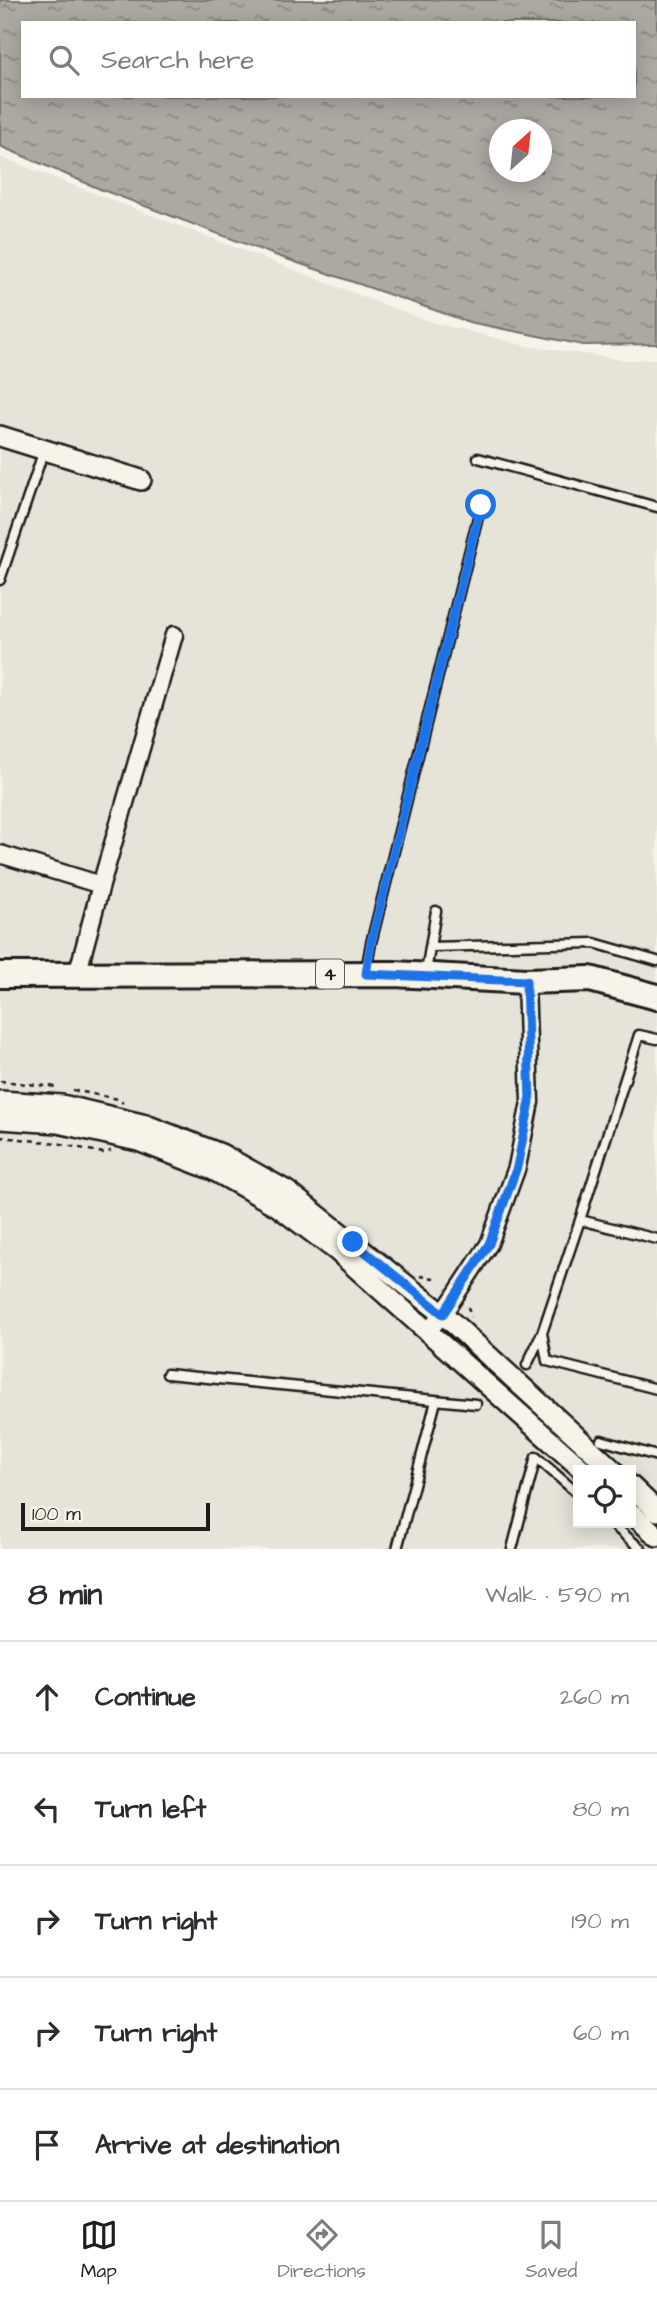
<!DOCTYPE html>
<html lang="en">
<head>
<meta charset="utf-8">
<style>
	:root { --surface:#fff; --page:#f2f2f3; --text:#2b2b33; --muted:#7c7c81; --line:#e1e1e2; --accent:#1c1c1c }
	body { margin:0; font-family:"Architects Daughter",sans-serif; background:var(--page); color:var(--text) }
	.controls { position:absolute; right:21px; bottom:21px; display:grid; overflow:hidden; border-radius:0px; box-shadow:0 4px 18px #0003 }
	.controls button { width:63px; height:63px; display:grid; place-items:center; padding:0; border:0; border-bottom:2px solid var(--line); background:var(--surface); color:var(--text); font:35px sans-serif }
	.compass { position:absolute; left:489px; top:119px; width:63px; height:63px; border-radius:50%; background:var(--surface); box-shadow:0 4px 18px #0003; rotate:27deg }
	.scale { position:absolute; left:21px; bottom:18px; width:189px; box-sizing:border-box; padding-left:7px; border:4px solid #1c1c1c; border-top:0; font-size:19px; line-height:24px; white-space:nowrap; color:#1c1c1c; -webkit-text-stroke:5px #f7f3e8; paint-order:stroke }
	.stop { position:absolute; width:21px; height:21px; margin:-16px; border:5px solid #1a73e8; border-radius:50%; background:#fff }
	.stop.end { background:#1a73e8; border-color:#fff; box-shadow:0 2px 7px #0008 }
	.list { margin:0; padding:0; list-style:none }
	h2 { display:flex; justify-content:space-between; align-items:center; height:91px; margin:0; padding:0 28px; font-size:30px }
	h2 small { font-size:23px; font-weight:400; color:var(--muted) }
	.list li { display:grid; grid-template-columns:46px 1fr auto; gap:21px; align-items:center; box-sizing:border-box; height:112px; padding:0 28px; border-top:2px solid var(--line) }
	.list b { display:block; font-size:26px; white-space:nowrap }
	.list em { font-size:23px; font-style:normal; color:var(--muted) }
	.icon { flex:none; width:38px; height:38px; fill:none; stroke:currentColor; stroke-width:2; stroke-linecap:round; stroke-linejoin:round }
	.map { position:relative; flex:none; width:657px; height:1549px; overflow:hidden }
	.search { position:absolute; background:var(--surface); box-shadow:0 4px 18px #0003; left:21px; right:21px; top:21px; height:77px; display:flex; align-items:center; gap:18px; box-sizing:border-box; padding:0 24px; border-radius:0px; color:var(--muted); font-size:26px }
	.sheet { height:651px; background:var(--surface) }
	nav { display:flex; justify-content:space-around; align-items:center; box-sizing:border-box; height:98px; border-top:2px solid var(--line); background:var(--surface); font-size:19px; color:var(--muted) }
	nav a { display:grid; justify-items:center; gap:4px }
	nav .on { color:var(--accent) }
	.map>svg:first-child { display:block }
	.built { fill:#e6e3d9; fill-rule:evenodd }
	.water { fill:url(#water-ripples); stroke:#72716c; stroke-width:2; fill-rule:evenodd }
	.lines { fill:none; stroke-linecap:round; stroke-linejoin:round }
	.service-casing { stroke:#1c1c1c; stroke-width:13 }
	.minor-casing { stroke:#1c1c1c; stroke-width:21 }
	.tertiary-casing { stroke:#1c1c1c; stroke-width:24 }
	.primary-casing { stroke:#1c1c1c; stroke-width:30 }
	.path { stroke:#1c1c1c; stroke-width:2.5; stroke-dasharray:5 5; stroke-linecap:butt }
	.service { stroke:#f7f3e8; stroke-width:8 }
	.minor { stroke:#f7f3e8; stroke-width:16 }
	.tertiary { stroke:#f7f3e8; stroke-width:19 }
	.primary { stroke:#f7f3e8; stroke-width:24 }
	.route { stroke:#1a73e8; stroke-width:9 }
	.labels { text-anchor:middle; stroke-width:6; stroke-linejoin:round; paint-order:stroke }
	.shield { fill:#f7f3e8; stroke:#5e5c59; stroke-width:2 }
	.shield-label { font-size:18px; font-weight:bold; fill:#1c1c1c }
</style>
</head>
<body>
<div class="map">
<svg width="657" height="1549" viewBox="0 0 657 1549">
	<defs>
		<pattern id="water-ripples" width="26" height="14" patternUnits="userSpaceOnUse" patternTransform="scale(1.75)"><rect width="26" height="14" fill="#aca9a2"/><path d="M2 4q2-2 4 0t4 0M15 11q2-2 4 0t4 0" fill="none" stroke="#8b8983"/></pattern>
	</defs>
	<rect width="100%" height="100%" fill="#f7f3e8"/>
	<filter id="ink" filterUnits="userSpaceOnUse"><feTurbulence type="fractalNoise" baseFrequency=".0143" numOctaves="2"/><feDisplacementMap in="SourceGraphic" scale="14" xChannelSelector="R" yChannelSelector="G"/><feConvolveMatrix kernelMatrix="1 2 1 2 8 2 1 2 1" color-interpolation-filters="sRGB"/></filter>
	<g filter="url(#ink)">
		<path class="built" d="M 0,157 L 424,320 L 527,346 L 628,360 L 657,359 L 657,1549 L 0,1549 ZM 578,1470 L 631,1470 L 631,1523 L 578,1523 Z"/>
		<path class="water" d="M 0,0 L 657,0 L 657,344 L 583,345 L 469,322 L 272,254 L 100,189 L 0,146 ZM 23,23 L 634,23 L 634,96 L 23,96 ZM 500,130 L 542,130 L 542,172 L 500,172 Z"/>
		<g class="lines">
			<defs>
				<path id="service" d="M 478,458 L 657,507
					M 0,580 L 44,450
					M 430,947 L 594,943 L 657,961
					M 366,971 L 371,943 L 481,505
					M 426,972 L 436,911
					M 580,1220 L 657,1239
					M 542,1333 L 547,1361 L 657,1389
					M 527,1365 L 542,1333 L 580,1220 L 639,1035 L 657,1039
					M 167,1374 L 476,1404
					M 601,1440 L 657,1456
					M 611,1523 L 641,1549
					M 397,1549 L 436,1401
					M 512,1549 L 536,1457 L 578,1494"/>
				<path id="minor" d="M 0,854 L 101,885 L 174,635
					M 77,975 L 101,885
					M 428,1331 L 443,1314 L 489,1244 L 517,1167 L 530,1102 L 526,981"/>
				<path id="tertiary" d="M 0,436 L 141,480
					M 0,1101 L 62,1105 L 146,1125 L 221,1154 L 287,1191 L 443,1314 L 613,1470
					M 0,1119 L 58,1123 L 138,1141 L 213,1170 L 277,1206 L 337,1251 L 583,1470
					M 631,1486 L 657,1511
					M 631,1513 L 657,1536"/>
				<path id="primary" d="M 0,975 L 394,974 L 526,981 L 590,979 L 657,997"/>
			</defs>
			<use href="#service" class="service-casing"/>
			<use href="#minor" class="minor-casing"/>
			<use href="#tertiary" class="tertiary-casing"/>
			<use href="#primary" class="primary-casing"/>
			<path class="path" d="M 0,1081 L 56,1087
				M 73,1090 L 118,1099 L 123,1103
				M 0,1137 L 57,1143 L 103,1153 L 111,1151
				M 420,1276 L 434,1278
				M 468,1307 L 471,1317"/>
			<use href="#service" class="service"/>
			<use href="#minor" class="minor"/>
			<use href="#tertiary" class="tertiary"/>
			<use href="#primary" class="primary"/>
		</g>
	</g>
	<g class="lines" filter="url(#ink)">
		<path class="route" d="M 353,1242 L 443,1314 L 489,1244 L 517,1167 L 530,1102 L 526,981 L 366,974 L 371,943 L 481,505"/>
	</g>
	<g class="labels">
		<rect class="shield" x="316" y="959.5" width="28" height="29" rx="5"/>
		<g class="shield-label">
			<text x="330" y="980">4</text>
		</g>
	</g>
</svg>
<div class="controls">
<button><svg class="icon" aria-label="locate" viewBox="0 0 24 24"><circle cx="12" cy="12" r="6"/><path d="M12 2v4M12 18v4M2 12h4M18 12h4"/></svg></button>
</div>
<svg class="compass" viewBox="-18 -18 36 36"><path d="M0-13l5 13h-10z" fill="#e53935"/><path d="M0 13l5-13h-10z" fill="#7c7c81"/></svg>
<div class="scale">100 m</div>
<div class="stop" style="left:481px;top:505px"></div>
<div class="stop end" style="left:353px;top:1242px"></div>
<div class="search"><svg class="icon" aria-label="search" viewBox="0 0 24 24"><circle cx="10" cy="10" r="6"/><path d="M15 15l6 6"/></svg>Search here</div>
</div>
<section class="sheet">
<h2>8 min<small>Walk · 590 m</small></h2>
<ul class="list">
<li><svg class="icon" aria-label="ahead" viewBox="0 0 24 24"><path d="M12 20V5M6 11l6-6 6 6"/></svg><div><b>Continue</b></div><em>260 m</em></li>
<li><svg class="icon" aria-label="left" viewBox="0 0 24 24"><path d="M17 20v-9H6M10 6l-5 5 5 5"/></svg><div><b>Turn left</b></div><em>80 m</em></li>
<li><svg class="icon" aria-label="right" viewBox="0 0 24 24"><path d="M7 20v-9h11M14 6l5 5-5 5"/></svg><div><b>Turn right</b></div><em>190 m</em></li>
<li><svg class="icon" aria-label="right" viewBox="0 0 24 24"><path d="M7 20v-9h11M14 6l5 5-5 5"/></svg><div><b>Turn right</b></div><em>60 m</em></li>
<li><svg class="icon" aria-label="arrive" viewBox="0 0 24 24"><path d="M6 21V4h12l-3 4 3 4H6"/></svg><div><b>Arrive at destination</b></div></li>
</ul>
</section>
<nav>
<a class="on"><svg class="icon" aria-label="map" viewBox="0 0 24 24"><path d="M3 6l6-2 6 2 6-2v14l-6 2-6-2-6 2zM9 4v14M15 6v14"/></svg>Map</a>
<a><svg class="icon" aria-label="directions" viewBox="0 0 24 24"><path d="M12 3l9 9-9 9-9-9zM9 14v-3h6M13 9l2 2-2 2"/></svg>Directions</a>
<a><svg class="icon" aria-label="saved" viewBox="0 0 24 24"><path d="M7 4h10v16l-5-4-5 4z"/></svg>Saved</a>
</nav>
</body>
</html>
